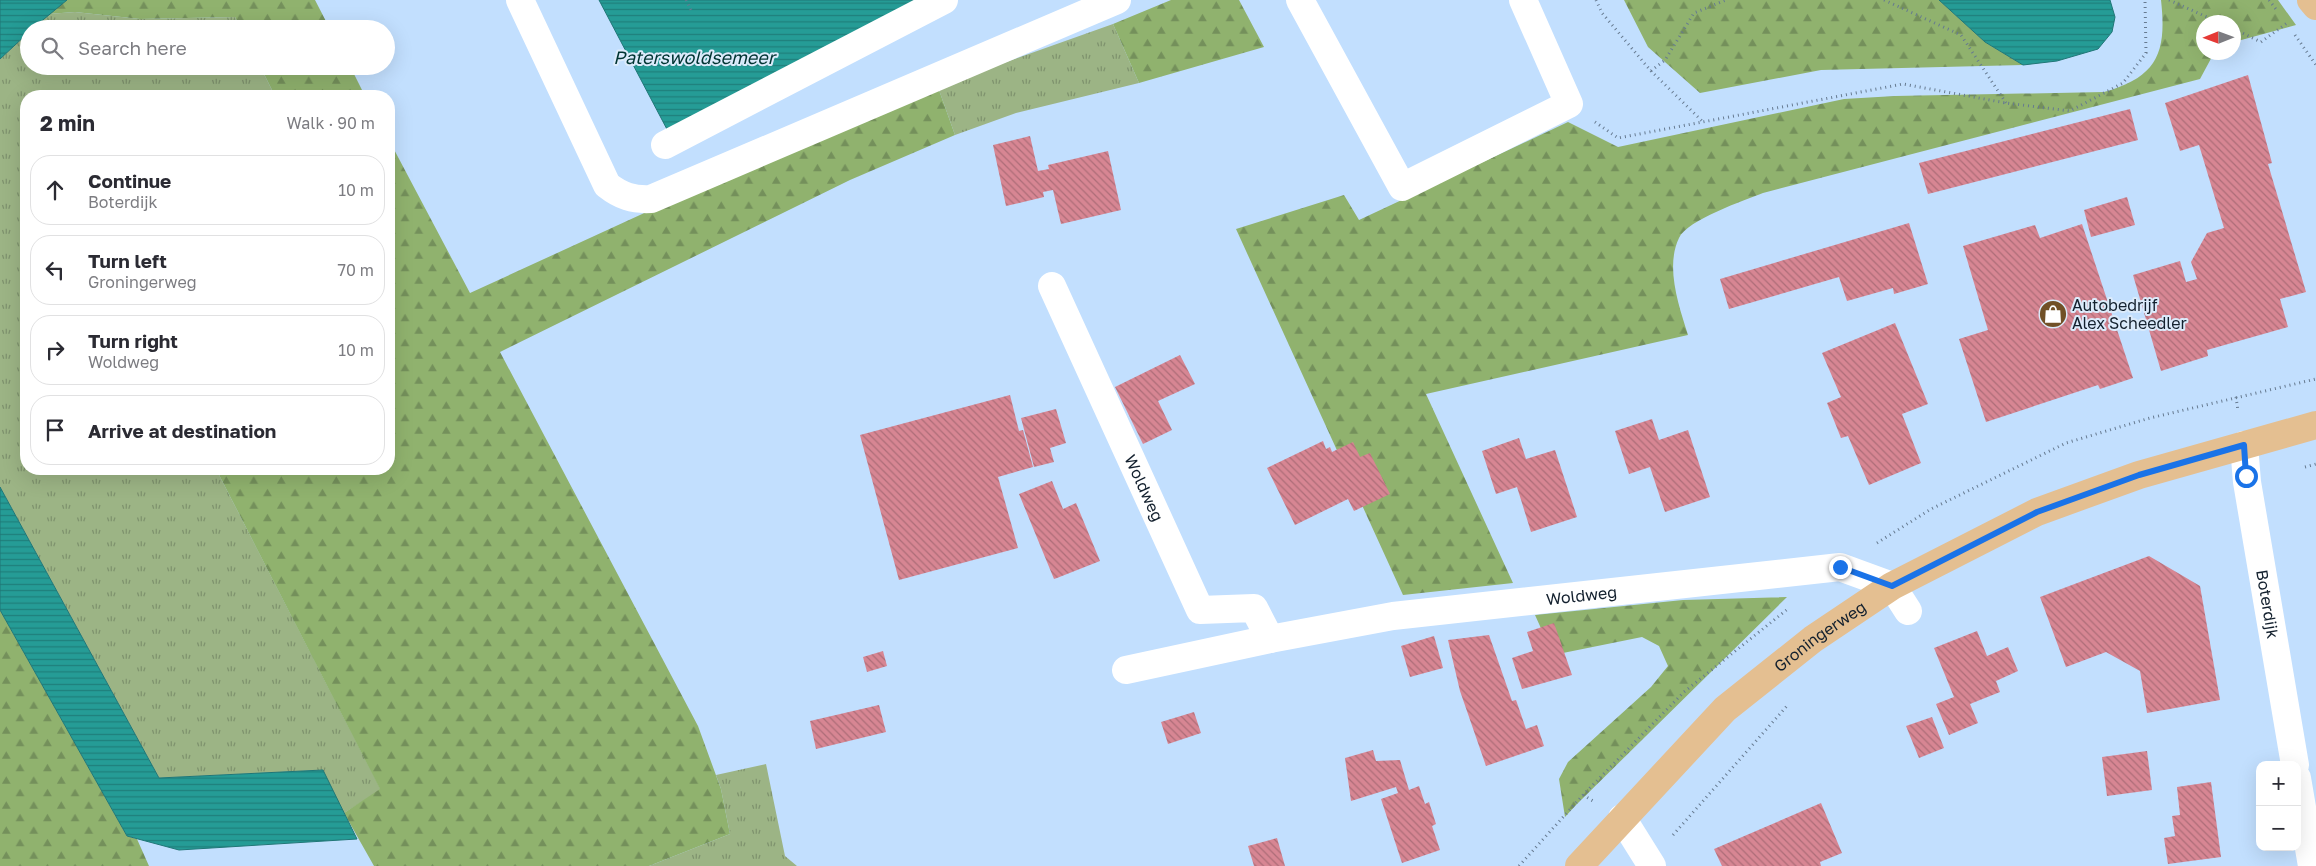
<!DOCTYPE html>
<html lang="en">
<head>
<meta charset="utf-8">
<style>
	:root { --surface:#fff; --page:#f2f2f3; --text:#2b2b33; --muted:#7c7c81; --line:#e1e1e2 }
	body { margin:0; font-family:"Golos Text",sans-serif; background:var(--page); color:var(--text) }
	.controls { position:absolute; right:15px; bottom:15px; display:grid; overflow:hidden; border-radius:10px; box-shadow:0 5px 20px #0002 }
	.controls button { width:45px; height:45px; display:grid; place-items:center; padding:0; border:0; border-bottom:1px solid var(--line); background:var(--surface); color:var(--text); font:25px sans-serif }
	.compass { position:absolute; left:2196px; top:15px; width:45px; height:45px; border-radius:50%; background:var(--surface); box-shadow:0 5px 20px #0002; rotate:269deg }
	.stop { position:absolute; width:15px; height:15px; margin:-11px; border:4px solid #1a73e8; border-radius:50%; background:#fff }
	.stop.end { background:#1a73e8; border-color:#fff; box-shadow:0 1px 5px #0008 }
	.list { margin:0; padding:0; list-style:none }
	h2 { display:flex; justify-content:space-between; align-items:center; height:65px; margin:0; padding:0 20px; font-size:21px }
	h2 small { font-size:16px; font-weight:400; color:var(--muted) }
	.list li { display:grid; grid-template-columns:32px 1fr auto; gap:15px; align-items:center; box-sizing:border-box; height:70px; margin:0 10px 10px; padding:0 10px; border:1px solid var(--line); border-radius:20px }
	.list b { display:block; font-size:19px; white-space:nowrap }
	.list p { margin:0; font-size:16px; white-space:nowrap; color:var(--muted) }
	.list em { font-size:16px; font-style:normal; color:var(--muted) }
	.icon { flex:none; width:28px; height:28px; fill:none; stroke:currentColor; stroke-width:2; stroke-linecap:round; stroke-linejoin:round }
	.map { position:relative; flex:none; width:2316px; height:866px; overflow:hidden }
	.search { position:absolute; background:var(--surface); box-shadow:0 5px 20px #0002; left:20px; top:20px; width:375px; height:55px; display:flex; align-items:center; gap:12px; box-sizing:border-box; padding:0 18px; border-radius:28px; color:var(--muted); font-size:19px }
	.panel { position:absolute; background:var(--surface); box-shadow:0 5px 20px #0002; left:20px; top:90px; width:375px; height:385px; border-radius:20px }
	.map>svg:first-child { display:block }
	.grass { fill:url(#grass-tufts) }
	.forest { fill:url(#forest-firs) }
	.water { fill:url(#water-rules); stroke:#207777 }
	.building { fill:url(#building-back-hatch) }
	.lines { fill:none; stroke-linecap:round; stroke-linejoin:round }
	.path { stroke:#667a90; stroke-width:3; stroke-dasharray:1 4; stroke-linecap:butt }
	.minor { stroke:#fff; stroke-width:28 }
	.major { stroke:#e4bf91; stroke-width:28 }
	.route { stroke:#1a73e8; stroke-width:6 }
	.labels { text-anchor:middle; stroke-width:4; stroke-linejoin:round; paint-order:stroke }
	.poi-label { font-size:16px; fill:#13202e; stroke:#dcebfb; text-anchor:start }
	.street-label { font-size:16px; fill:#13202e; stroke:#dcebfb }
	.water-label { font-size:18px; font-style:italic; fill:#003432; stroke:#dcebfb }
</style>
</head>
<body>
<div class="map">
<svg width="2316" height="866" viewBox="0 0 2316 866">
	<defs>
		<pattern id="grass-tufts" width="24" height="20" patternUnits="userSpaceOnUse" patternTransform="scale(1.25)"><rect width="24" height="20" fill="#9cb485"/><path d="M3 7l-1-3M5 7V3M7 7l1-3M15 17l-1-3M17 17v-4M19 17l1-3" fill="none" stroke="#7e926d"/></pattern>
		<pattern id="forest-firs" width="22" height="20" patternUnits="userSpaceOnUse" patternTransform="scale(1.25)"><rect width="22" height="20" fill="#90b26e"/><path d="M5 1l3.5 6h-7zM16 11l3.5 6h-7z" fill="#74905b"/></pattern>
		<pattern id="water-rules" width="6" height="5" patternUnits="userSpaceOnUse" patternTransform="scale(1.25)"><rect width="6" height="5" fill="#259c96"/><path d="M0 2.5h6" fill="none" stroke="#1f7f7b"/></pattern>
		<pattern id="building-back-hatch" width="6" height="6" patternUnits="userSpaceOnUse" patternTransform="scale(1.25)"><rect width="6" height="6" fill="#d78693"/><path d="M-1 5l2 2M0 0l6 6M5-1l2 2" fill="none" stroke="#ad6d78"/></pattern>
	</defs>
	<rect width="100%" height="100%" fill="#c2dffe"/>
	<path class="grass" d="M 75,12 L 140,19 L 235,17 L 241,29 L 32,29 L 48,14 Z
		M 1113,24 L 1139,83 L 1016,113 L 955,135 L 939,90 L 998,65 Z
		M 29,32 L 29,66 L 260,66 L 275,96 L 26,96 L 26,469 L 216,469 L 381,790 L 344,813 L 322,770 L 159,778 L 0,487 L 0,59 Z
		M 766,764 L 785,856 L 797,866 L 649,866 L 730,834 L 721,789 L 716,775 Z"/>
	<path class="forest" d="M 67,0 L 315,0 L 330,29 L 241,29 L 235,17 L 140,19 L 75,12 L 48,14 Z
		M 1171,0 L 1239,0 L 1264,47 L 1139,83 L 1113,24 Z
		M 1624,0 L 1939,0 L 1985,42 L 2023,65 L 1821,70 L 1700,93 L 1648,47 Z
		M 2161,0 L 2278,0 L 2296,25 L 2234,42 L 2234,22 L 2204,22 L 2204,52 L 2214,53 L 2200,79 L 1763,193 C 1745,200 1687,220 1679,238 C 1665,267 1679,306 1688,335 L 1426,394 L 1513,583 L 1403,595 L 1236,229 L 1344,195 L 1359,220 L 1568,122 L 1618,147 L 1844,99 L 1895,96 L 2104,92 C 2157,77 2167,53 2161,0 Z
		M 260,66 L 350,66 L 365,96 L 275,96 Z
		M 939,90 L 955,135 L 850,180 L 500,352 L 698,726 L 721,789 L 730,834 L 649,866 L 374,866 L 344,813 L 380,789 L 216,469 L 389,469 L 389,140 L 470,293 L 677,198 Z
		M 1787,597 L 1576,805 L 1565,817 L 1559,779 L 1568,762 L 1651,687 L 1668,666 L 1659,646 L 1642,637 L 1553,655 L 1535,615 L 1683,600 Z
		M 0,610 L 127,836 L 137,839 L 149,866 L 0,866 Z"/>
	<path class="water" d="M 0,0 L 67,0 L 32,29 L 29,29 L 29,32 L 0,59 Z
		M 599,0 L 925,0 L 670,135 Z
		M 1939,0 L 2110,0 L 2115,17 L 2112,32 L 2098,49 L 2057,61 L 2023,65 L 1985,42 Z
		M 0,487 L 159,778 L 323,770 L 357,839 L 179,850 L 127,836 L 0,610 Z"/>
	<path class="building" d="M 2248,75 L 2272,163 L 2268,164 L 2306,292 L 2280,299 L 2288,327 L 2207,350 L 2208,356 L 2161,371 L 2133,275 L 2180,261 L 2186,282 L 2197,279 L 2191,262 L 2207,233 L 2224,228 L 2199,145 L 2180,151 L 2165,103 Z
		M 2130,109 L 2138,140 L 1928,194 L 1919,163 Z
		M 1030,136 L 1038,171 L 1049,169 L 1048,165 L 1108,151 L 1121,210 L 1061,224 L 1053,190 L 1043,192 L 1044,197 L 1006,206 L 993,145 Z
		M 2127,197 L 2135,225 L 2091,237 L 2084,210 Z
		M 1909,223 L 1928,284 L 1894,294 L 1893,288 L 1847,301 L 1839,277 L 1729,309 L 1720,279 Z
		M 2082,224 L 2133,378 L 2100,389 L 2098,385 L 1986,422 L 1959,339 L 1988,330 L 1963,246 L 2035,225 L 2040,238 Z
		M 1895,323 L 1928,404 L 1902,414 L 1921,463 L 1869,485 L 1848,436 L 1841,438 L 1827,403 L 1841,397 L 1822,353 Z
		M 1180,355 L 1195,384 L 1158,401 L 1172,430 L 1143,444 L 1115,387 Z
		M 1010,395 L 1019,431 L 1023,430 L 1033,467 L 998,477 L 1018,548 L 899,580 L 860,435 Z
		M 1056,409 L 1066,443 L 1050,448 L 1054,462 L 1034,467 L 1021,418 Z
		M 1652,419 L 1659,440 L 1688,430 L 1710,497 L 1665,512 L 1650,467 L 1629,474 L 1615,431 Z
		M 1519,438 L 1526,459 L 1555,450 L 1577,517 L 1531,532 L 1517,487 L 1496,494 L 1482,451 Z
		M 1323,441 L 1326,449 L 1330,447 L 1332,452 L 1353,442 L 1360,457 L 1370,453 L 1390,494 L 1354,511 L 1348,499 L 1295,525 L 1267,468 Z
		M 1052,481 L 1063,509 L 1076,503 L 1100,561 L 1057,578 L 1054,579 L 1019,494 Z
		M 2149,556 L 2200,586 L 2220,700 L 2147,713 L 2140,671 L 2106,652 L 2066,667 L 2040,597 Z
		M 1554,623 L 1572,675 L 1522,689 L 1512,658 L 1533,651 L 1527,632 Z
		M 1977,631 L 1987,656 L 2008,647 L 2018,671 L 1996,681 L 2000,692 L 1970,704 L 1978,723 L 1949,735 L 1936,704 L 1954,697 L 1934,648 Z
		M 1489,635 L 1512,701 L 1516,700 L 1526,729 L 1537,725 L 1544,746 L 1486,766 L 1460,691 L 1448,640 Z
		M 1434,636 L 1443,668 L 1410,677 L 1401,646 Z
		M 883,651 L 887,666 L 867,672 L 863,657 Z
		M 879,705 L 886,732 L 816,749 L 810,721 Z
		M 1194,712 L 1201,733 L 1168,744 L 1161,722 Z
		M 1932,717 L 1944,748 L 1919,758 L 1906,726 Z
		M 1373,750 L 1376,761 L 1400,760 L 1409,790 L 1419,786 L 1425,804 L 1429,802 L 1436,824 L 1432,826 L 1440,850 L 1402,863 L 1381,799 L 1398,793 L 1396,787 L 1351,801 L 1345,758 Z
		M 2147,751 L 2152,790 L 2107,796 L 2102,757 Z
		M 2211,782 L 2221,857 L 2168,864 L 2164,838 L 2175,836 L 2172,816 L 2180,815 L 2177,787 Z
		M 1821,803 L 1842,853 L 1820,862 L 1821,866 L 1722,866 L 1714,849 Z
		M 1277,838 L 1285,866 L 1254,866 L 1248,846 Z"/>
	<g class="lines">
		<path class="path" d="M 686,0 L 691,10
			M 1596,0 L 1602,13 L 1651,71 L 1702,121
			M 1884,0 L 1961,35 L 2006,103
			M 2169,0 L 2218,22
			M 2269,0 L 2278,12
			M 2234,29 L 2261,42 L 2287,23
			M 2295,35 L 2316,65
			M 1651,71 L 1665,60 L 1694,13 L 1726,0
			M 1595,122 L 1618,138 L 1903,84 L 2006,103 L 2070,111 L 2123,83 L 2146,53 L 2145,0
			M 2236,397 L 2238,411
			M 2305,467 L 2316,464
			M 1877,543 L 1931,509 L 2066,443 L 2150,418 L 2316,379
			M 1583,795 L 1593,801
			M 1673,835 L 1787,706
			M 1519,866 L 1583,795 L 1684,692 L 1789,608"/>
		<g class="minor">
			<path d="M 520,0 L 607,185 C 621,196 633,200 651,199 L 1117,0"/>
			<path d="M 1300,0 L 1402,187 L 1569,104 L 1523,0"/>
			<path d="M 665,145 L 944,0"/>
			<path id="s1" d="M 1052,286 L 1200,610 L 1254,608 L 1270,639"/>
			<path id="s2" d="M 2244,445 L 2247,482 L 2295,765"/>
			<path id="s3" d="M 1126,670 L 1270,639 L 1393,616 L 1840,567 L 1892,586 L 1908,611"/>
			<path d="M 2297,778 L 2312,866"/>
			<path d="M 1622,818 L 1652,866"/>
		</g>
		<g class="major">
			<path d="M 2311,0 L 2316,6"/>
			<path id="s4" d="M 1579,866 L 1725,709 L 1813,639 L 1892,586 L 2037,512 L 2139,475 L 2316,425"/>
		</g>
	</g>
	<g class="lines">
		<path class="route" d="M 1840,567 L 1892,586 L 2037,512 L 2139,475 L 2244,445 L 2246,476"/>
	</g>
	<defs>
		<symbol id="shop-disc" viewBox="-11 -11 22 22"><circle r="9.5" fill="#715027" stroke="#dcebfb"/><path d="M-5-2.5h2.3a2.7 3.5 0 0 1 5.4 0H5L5.5 6h-11ZM-1.5-2.5h3a1.5 2.3 0 0 0-3 0Z" fill="#fff"/></symbol>
	</defs>
	<g fill-rule="evenodd">
		<use href="#shop-disc" x="2037" y="298" width="32" height="32"/>
	</g>
	<g class="labels">
		<g class="poi-label">
			<text x="2072" y="311">Autobedrijf<tspan x="2072" dy="18">Alex Scheedler</tspan></text>
		</g>
		<g class="street-label">
			<text dy="6" stroke="none"><textPath href="#s1" startOffset="222">Woldweg</textPath></text>
			<text dy="6" stroke="none"><textPath href="#s3" startOffset="462">Woldweg</textPath></text>
			<text dy="6" stroke="none"><textPath href="#s2" startOffset="161">Boterdijk</textPath></text>
			<text dy="6" stroke="none"><textPath href="#s4" startOffset="334">Groningerweg</textPath></text>
		</g>
		<g class="water-label">
			<text x="694" y="64">Paterswoldsemeer</text>
		</g>
	</g>
</svg>
<div class="controls">
<button>+</button>
<button>−</button>
</div>
<svg class="compass" viewBox="-18 -18 36 36"><path d="M0-13l5 13h-10z" fill="#e53935"/><path d="M0 13l5-13h-10z" fill="#7c7c81"/></svg>
<div class="stop" style="left:2246px;top:476px"></div>
<div class="stop end" style="left:1840px;top:567px"></div>
<div class="search"><svg class="icon" aria-label="search" viewBox="0 0 24 24"><circle cx="10" cy="10" r="6"/><path d="M15 15l6 6"/></svg>Search here</div>
<section class="panel">
<h2>2 min<small>Walk · 90 m</small></h2>
<ul class="list">
<li><svg class="icon" aria-label="ahead" viewBox="0 0 24 24"><path d="M12 20V5M6 11l6-6 6 6"/></svg><div><b>Continue</b><p>Boterdijk</p></div><em>10 m</em></li>
<li><svg class="icon" aria-label="left" viewBox="0 0 24 24"><path d="M17 20v-9H6M10 6l-5 5 5 5"/></svg><div><b>Turn left</b><p>Groningerweg</p></div><em>70 m</em></li>
<li><svg class="icon" aria-label="right" viewBox="0 0 24 24"><path d="M7 20v-9h11M14 6l5 5-5 5"/></svg><div><b>Turn right</b><p>Woldweg</p></div><em>10 m</em></li>
<li><svg class="icon" aria-label="arrive" viewBox="0 0 24 24"><path d="M6 21V4h12l-3 4 3 4H6"/></svg><div><b>Arrive at destination</b></div></li>
</ul>
</section>
</div>
</body>
</html>
